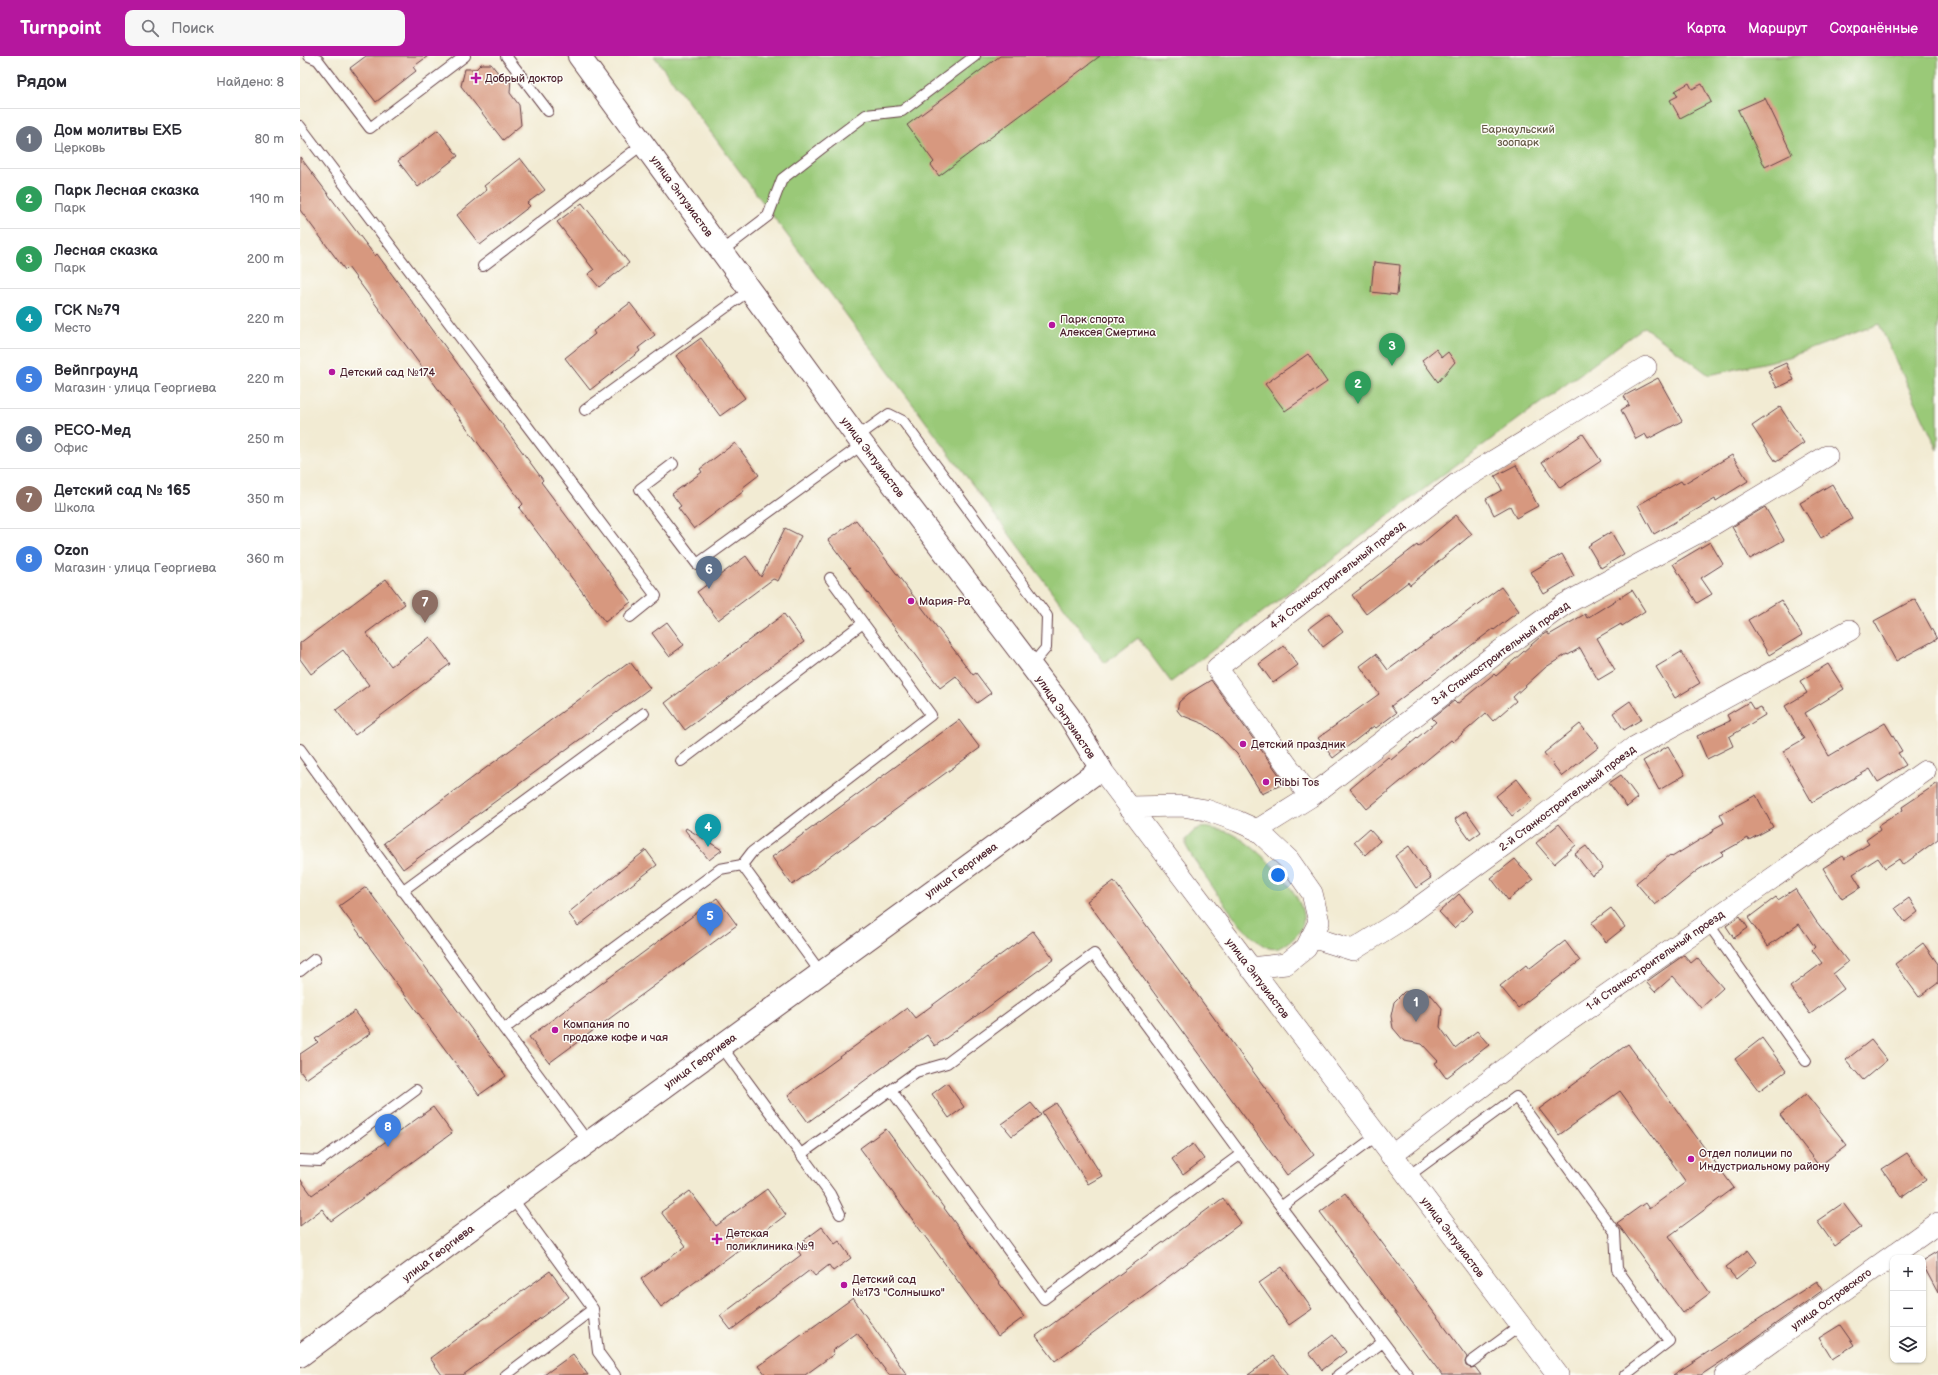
<!DOCTYPE html>
<html lang="ru">
<head>
<meta charset="utf-8">
<style>
	:root { --surface:#fff; --page:#f7f7f7; --text:#2b2b33; --muted:#7c7c81; --line:#e1e1e2; --accent:#b5179e }
	body { margin:0; font-family:"Balsamiq Sans",sans-serif; background:var(--page); color:var(--text) }
	.controls { position:absolute; right:12px; bottom:12px; display:grid; overflow:hidden; border-radius:8px; box-shadow:0 1px 3px #0004 }
	.controls button { width:36px; height:36px; display:grid; place-items:center; padding:0; border:0; border-bottom:1px solid var(--line); background:var(--surface); color:var(--text); font:20px sans-serif }
	.you { position:absolute; left:978px; top:819px; width:14px; height:14px; margin:-10px; border:3px solid #fff; border-radius:50%; background:#1a73e8; box-shadow:0 0 0 6px #1a73e833 }
	.badge { display:grid; place-items:center; width:26px; height:26px; border-radius:50%; background:var(--accent); color:#fff; font-size:13px; font-weight:700 }
	.pin { position:absolute; translate:-50% -33px; filter:drop-shadow(0 1px 2px #0008) }
	.pin::after { content:''; position:absolute; top:21px; width:14px; height:12px; background:inherit; clip-path:polygon(0 0,100% 0,50% 100%) }
	.list { margin:0; padding:0; list-style:none }
	h2 { display:flex; justify-content:space-between; align-items:center; height:52px; margin:0; padding:0 16px; font-size:17px }
	h2 small { font-size:13px; font-weight:400; color:var(--muted) }
	.list li { display:grid; grid-template-columns:26px 1fr auto; gap:12px; align-items:center; box-sizing:border-box; height:60px; padding:0 16px; border-top:1px solid var(--line) }
	.list b { display:block; font-size:15px; white-space:nowrap }
	.list p { margin:0; font-size:13px; white-space:nowrap; color:var(--muted) }
	.list em { font-size:13px; font-style:normal; color:var(--muted) }
	.icon { flex:none; width:22px; height:22px; fill:none; stroke:currentColor; stroke-width:2; stroke-linecap:round; stroke-linejoin:round }
	.map { position:relative; flex:none; width:1638px; height:1319px; overflow:hidden }
	header { display:flex; align-items:center; gap:24px; box-sizing:border-box; height:56px; padding:0 20px; background:var(--accent); color:#fff }
	header strong { font-size:19px }
	nav { display:flex; gap:22px; margin-inline-start:auto; font-size:14px }
	.search { width:280px; height:36px; background:var(--page); display:flex; align-items:center; gap:10px; box-sizing:border-box; padding:0 14px; border-radius:8px; color:var(--muted); font-size:15px }
	main { display:flex }
	aside { flex:1; background:var(--surface) }
	.map>svg:first-child { display:block }
	.green { fill:#9ac978; stroke:#727452 }
	.building { fill:#d7987f }
	.lines { fill:none; stroke-linecap:round; stroke-linejoin:round }
	.lane-casing { stroke:#633e44; stroke-width:12 }
	.street-casing { stroke:#633e44; stroke-width:22 }
	.secondary-casing { stroke:#633e44; stroke-width:24 }
	.lane { stroke:#fff; stroke-width:10 }
	.street { stroke:#fff; stroke-width:21 }
	.secondary { stroke:#fff; stroke-width:22 }
	.poi-dot { fill:#b5179e; stroke:#fdfcf7; stroke-width:1.5 }
	.labels { text-anchor:middle; stroke-width:3; stroke-linejoin:round; paint-order:stroke }
	.poi-label { font-size:11px; fill:#4a1f2b; stroke:#fdfcf7; text-anchor:start }
	.park-label { font-size:11px; fill:#665a46; stroke:#fdfcf7 }
	.street-label { font-size:11px; fill:#4a1f2b; stroke:#fdfcf7 }
</style>
</head>
<body>
<header>
<strong>Turnpoint</strong>
<div class="search"><svg class="icon" aria-label="search" viewBox="0 0 24 24"><circle cx="10" cy="10" r="6"/><path d="M15 15l6 6"/></svg>Поиск</div>
<nav><a>Карта</a><a>Маршрут</a><a>Сохранённые</a></nav>
</header>
<main>
<aside>
<h2>Рядом<small>Найдено: 8</small></h2>
<ul class="list">
<li><span class="badge" style="background:#6b7280">1</span><div><b>Дом молитвы ЕХБ</b><p>Церковь</p></div><em>80 m</em></li>
<li><span class="badge" style="background:#2e9e5b">2</span><div><b>Парк Лесная сказка</b><p>Парк</p></div><em>190 m</em></li>
<li><span class="badge" style="background:#2e9e5b">3</span><div><b>Лесная сказка</b><p>Парк</p></div><em>200 m</em></li>
<li><span class="badge" style="background:#0f9aa8">4</span><div><b>ГСК №79</b><p>Место</p></div><em>220 m</em></li>
<li><span class="badge" style="background:#3f7fe0">5</span><div><b>Вейпграунд</b><p>Магазин · улица Георгиева</p></div><em>220 m</em></li>
<li><span class="badge" style="background:#5c6f8a">6</span><div><b>РЕСО-Мед</b><p>Офис</p></div><em>250 m</em></li>
<li><span class="badge" style="background:#8d6e63">7</span><div><b>Детский сад № 165</b><p>Школа</p></div><em>350 m</em></li>
<li><span class="badge" style="background:#3f7fe0">8</span><div><b>Ozon</b><p>Магазин · улица Георгиева</p></div><em>360 m</em></li>
</ul>
</aside>
<div class="map">
<svg width="1638" height="1319" viewBox="0 0 1638 1319">
	<rect width="100%" height="100%" fill="#fdfcf7"/>
	<filter id="ink" filterUnits="userSpaceOnUse"><feTurbulence type="fractalNoise" baseFrequency=".025" numOctaves="2"/><feDisplacementMap in="SourceGraphic" scale="8" xChannelSelector="R" yChannelSelector="G"/><feConvolveMatrix kernelMatrix="1 2 1 2 8 2 1 2 1" color-interpolation-filters="sRGB"/></filter>
	<filter id="wash" filterUnits="userSpaceOnUse"><feTurbulence type="fractalNoise" baseFrequency=".012" numOctaves="4" result="noise"/><feDisplacementMap in="SourceGraphic" scale="16" xChannelSelector="R" yChannelSelector="G"/><feGaussianBlur stdDeviation="0.9" result="paint"/><feColorMatrix in="noise" values="0 0 0 0 0 0 0 0 0 0 0 0 0 0 0 0 0 1.4 0 .05"/><feComposite in="paint" operator="in"/></filter>
	<g filter="url(#wash)">
		<rect width="100%" height="100%" fill="#f2ebd3"/>
		<path class="green" d="M 354,0 L 1638,0 L 1638,394 L 1579,268 L 1489,301 L 1409,319 L 1344,271 L 1137,423 L 871,626 L 838,582 L 805,607 Z
			M 904,771 C 913,773 923,774 931,777 C 955,789 1008,838 1003,867 C 1001,875 995,882 989,886 C 983,891 977,894 969,892 C 945,884 908,823 893,802 L 886,790 L 886,783 L 895,774 Z"/>
		<g id="blocks">
			<path class="building" d="M 66,0 L 128,0 L 113,11 L 116,15 L 76,46 L 50,12 Z
				M 700,0 L 800,0 L 639,120 L 631,109 L 634,106 L 607,69 Z
				M 181,8 L 191,8 L 199,18 L 211,20 L 210,37 L 219,49 L 221,69 L 203,84 L 161,30 L 165,13 L 176,13 Z
				M 1389,27 L 1392,33 L 1402,28 L 1411,46 L 1380,62 L 1370,44 L 1378,40 L 1375,35 Z
				M 1465,42 L 1492,98 L 1465,111 L 1438,54 Z
				M 138,74 L 158,100 L 118,131 L 98,105 Z
				M 0,101 L 75,200 L 77,198 L 243,424 L 241,426 L 331,546 L 305,566 L 219,452 L 223,448 L 48,211 L 45,214 L 0,154 Z
				M 220,102 L 245,134 L 227,147 L 230,150 L 180,189 L 157,159 L 187,134 L 184,130 Z
				M 282,147 L 329,207 L 299,231 L 288,218 L 294,214 L 257,166 Z
				M 1074,206 L 1100,209 L 1097,239 L 1071,236 Z
				M 330,247 L 355,279 L 338,292 L 340,295 L 290,334 L 265,302 L 295,278 L 293,275 Z
				M 401,282 L 445,342 L 420,360 L 376,300 Z
				M 1136,293 L 1142,301 L 1148,296 L 1155,306 L 1138,326 L 1122,304 Z
				M 1008,298 L 1027,326 L 985,355 L 965,328 Z
				M 1486,307 L 1494,324 L 1477,332 L 1468,315 Z
				M 1358,322 L 1382,365 L 1348,383 L 1345,378 L 1336,383 L 1321,354 L 1329,349 L 1324,340 Z
				M 1480,351 L 1504,387 L 1476,406 L 1452,370 Z
				M 1283,378 L 1301,405 L 1260,432 L 1242,406 Z
				M 435,387 L 459,419 L 442,432 L 444,435 L 394,473 L 378,452 L 381,450 L 372,438 L 402,416 L 400,413 Z
				M 1432,399 L 1448,425 L 1416,445 L 1415,443 L 1354,478 L 1338,449 L 1381,425 L 1383,428 Z
				M 1216,409 L 1238,450 L 1216,462 L 1210,450 L 1194,459 L 1186,443 L 1202,434 L 1195,420 Z
				M 1532,428 L 1552,463 L 1521,482 L 1500,447 Z
				M 1465,451 L 1484,484 L 1450,503 L 1432,471 Z
				M 1156,459 L 1172,478 L 1110,529 L 1108,526 L 1066,558 L 1052,539 L 1117,489 L 1118,491 Z
				M 556,464 L 673,619 L 676,617 L 691,637 L 677,647 L 656,620 L 640,632 L 528,484 Z
				M 485,472 L 501,480 L 478,525 L 473,523 L 418,564 L 397,536 L 446,500 L 461,521 Z
				M 1311,476 L 1324,498 L 1301,512 L 1288,490 Z
				M 1410,486 L 1423,508 L 1401,522 L 1412,538 L 1397,547 L 1373,508 Z
				M 1262,498 L 1274,520 L 1244,538 L 1231,516 Z
				M 86,523 L 105,548 L 66,577 L 91,610 L 130,581 L 150,608 L 55,679 L 36,654 L 69,629 L 43,594 L 11,618 L 0,603 L 0,587 Z
				M 1201,531 L 1219,555 L 1194,574 L 1193,573 L 1091,650 L 1096,657 L 1076,672 L 1074,670 L 1033,702 L 1018,682 L 1079,638 L 1060,610 L 1076,598 L 1088,614 Z
				M 1332,534 L 1345,555 L 1322,570 L 1321,568 L 1297,582 L 1315,614 L 1298,624 L 1280,592 L 1268,599 L 1267,598 L 1246,611 L 1213,641 L 1216,645 L 1193,665 L 1186,657 L 1153,686 L 1151,684 L 1067,753 L 1050,733 L 1088,701 L 1091,704 L 1136,666 L 1132,662 L 1136,659 L 1154,645 L 1157,648 L 1194,618 L 1196,620 L 1240,581 L 1247,576 L 1249,579 L 1285,558 L 1287,562 Z
				M 1615,543 L 1637,583 L 1596,605 L 1574,565 Z
				M 1481,544 L 1502,579 L 1469,599 L 1448,564 Z
				M 1029,557 L 1043,576 L 1023,591 L 1009,572 Z
				M 484,558 L 504,586 L 385,674 L 365,647 Z
				M 367,566 L 384,589 L 369,600 L 352,577 Z
				M 984,590 L 998,609 L 973,627 L 959,608 Z
				M 1381,596 L 1400,627 L 1375,642 L 1356,611 Z
				M 330,606 L 350,632 L 103,813 L 84,787 Z
				M 1528,608 L 1544,633 L 1505,657 L 1529,700 L 1585,667 L 1602,695 L 1598,697 L 1606,709 L 1578,726 L 1570,713 L 1512,746 L 1483,695 L 1504,683 L 1485,650 L 1507,637 L 1500,625 Z
				M 911,624 L 985,727 L 962,738 L 937,698 L 918,678 L 904,668 L 881,659 L 877,654 L 879,646 L 888,638 Z
				M 1330,645 L 1342,663 L 1324,674 L 1313,657 Z
				M 1449,646 L 1454,654 L 1461,651 L 1465,659 L 1429,681 L 1433,690 L 1407,703 L 1397,680 L 1430,665 L 1427,659 Z
				M 659,664 L 680,692 L 492,829 L 472,801 Z
				M 1280,668 L 1299,691 L 1262,720 L 1244,697 Z
				M 1368,690 L 1385,719 L 1359,734 L 1343,705 Z
				M 1321,719 L 1338,742 L 1327,751 L 1309,727 Z
				M 1217,723 L 1233,744 L 1212,760 L 1196,740 Z
				M 1638,727 L 1638,783 L 1603,809 L 1599,803 L 1585,812 L 1578,802 L 1553,818 L 1561,831 L 1542,843 L 1523,812 L 1542,800 L 1544,803 L 1569,788 L 1566,784 L 1580,774 L 1578,770 L 1603,754 L 1602,751 Z
				M 1456,739 L 1473,771 L 1449,784 L 1448,782 L 1421,797 L 1423,799 L 1398,814 L 1355,849 L 1336,827 L 1370,799 L 1372,801 L 1414,775 L 1413,773 L 1424,767 L 1420,758 Z
				M 1166,755 L 1181,776 L 1170,784 L 1155,763 Z
				M 1259,768 L 1276,789 L 1254,808 L 1236,787 Z
				M 386,772 L 422,794 L 409,804 L 385,774 Z
				M 1069,773 L 1080,785 L 1065,799 L 1054,786 Z
				M 1109,790 L 1131,822 L 1116,832 L 1095,800 Z
				M 1286,790 L 1303,812 L 1292,820 L 1275,798 Z
				M 346,794 L 357,809 L 278,870 L 268,857 Z
				M 1215,803 L 1233,824 L 1208,844 L 1191,822 Z
				M 814,825 L 1014,1099 L 987,1119 L 787,845 Z
				M 66,831 L 206,1020 L 179,1039 L 39,850 Z
				M 1495,833 L 1516,865 L 1548,906 L 1533,918 L 1544,933 L 1510,958 L 1490,931 L 1522,907 L 1512,894 L 1515,891 L 1499,868 L 1468,890 L 1448,862 L 1476,841 L 1478,844 Z
				M 1159,838 L 1173,855 L 1154,872 L 1139,856 Z
				M 417,842 L 437,869 L 249,1007 L 229,981 Z
				M 1609,842 L 1618,856 L 1605,866 L 1595,852 Z
				M 1311,852 L 1325,871 L 1306,886 L 1291,867 Z
				M 1440,860 L 1448,872 L 1434,882 L 1426,870 Z
				M 733,875 L 754,903 L 635,990 L 627,979 L 508,1066 L 488,1039 L 607,952 L 615,962 Z
				M 1265,885 L 1280,905 L 1218,952 L 1200,930 L 1226,909 L 1229,913 Z
				M 1623,887 L 1638,908 L 1638,927 L 1619,941 L 1595,908 Z
				M 1384,899 L 1391,907 L 1397,902 L 1423,932 L 1401,952 L 1373,920 L 1355,936 L 1346,926 Z
				M 1120,934 L 1132,940 L 1142,952 L 1140,971 L 1155,992 L 1177,975 L 1189,989 L 1146,1022 L 1135,1007 L 1138,1005 L 1122,988 L 1104,985 L 1093,972 L 1091,960 L 1094,946 L 1104,936 Z
				M 55,955 L 71,977 L 6,1023 L 0,1015 L 0,998 L 18,986 L 15,983 Z
				M 1462,982 L 1486,1015 L 1459,1035 L 1435,1003 Z
				M 1571,984 L 1587,1004 L 1563,1024 L 1546,1004 Z
				M 1328,988 L 1434,1132 L 1369,1180 L 1410,1237 L 1383,1257 L 1317,1167 L 1345,1147 L 1349,1153 L 1386,1126 L 1320,1035 L 1259,1079 L 1239,1053 Z
				M 647,1027 L 664,1051 L 649,1062 L 632,1038 Z
				M 1506,1038 L 1547,1089 L 1519,1110 L 1480,1059 Z
				M 731,1047 L 741,1059 L 712,1080 L 702,1068 Z
				M 756,1047 L 802,1120 L 788,1128 L 742,1056 Z
				M 133,1051 L 152,1077 L 31,1165 L 22,1153 L 0,1170 L 0,1123 L 12,1139 Z
				M 586,1073 L 724,1261 L 698,1280 L 560,1092 Z
				M 893,1088 L 904,1103 L 883,1119 L 872,1103 Z
				M 1607,1097 L 1626,1124 L 1602,1141 L 1582,1113 Z
				M 467,1133 L 486,1159 L 361,1251 L 341,1223 L 386,1190 L 361,1156 L 390,1135 L 416,1170 Z
				M 1045,1137 L 1167,1301 L 1165,1306 L 1166,1310 L 1171,1312 L 1175,1311 L 1181,1319 L 1142,1319 L 1020,1156 Z
				M 923,1142 L 941,1167 L 755,1305 L 736,1280 Z
				M 1543,1147 L 1561,1171 L 1535,1190 L 1517,1165 Z
				M 522,1171 L 535,1188 L 539,1185 L 551,1202 L 533,1215 L 529,1209 L 515,1220 L 510,1214 L 431,1274 L 420,1260 L 501,1199 L 495,1191 Z
				M 1448,1194 L 1457,1206 L 1436,1223 L 1426,1211 Z
				M 1638,1195 L 1638,1237 L 1623,1209 L 1623,1204 Z
				M 982,1211 L 1012,1253 L 989,1269 L 959,1227 Z
				M 250,1215 L 269,1241 L 163,1319 L 142,1319 L 130,1302 Z
				M 1517,1225 L 1523,1234 L 1439,1294 L 1401,1319 L 1373,1319 Z
				M 553,1242 L 607,1319 L 589,1319 L 557,1277 L 532,1295 L 534,1298 L 505,1319 L 466,1319 L 459,1310 Z
				M 1540,1269 L 1554,1289 L 1532,1303 L 1519,1282 Z
				M 1033,1279 L 1046,1296 L 1022,1314 L 1009,1297 Z
				M 273,1298 L 288,1319 L 244,1319 Z
				M 974,1300 L 989,1319 L 948,1319 Z"/>
		</g>
	</g>
	<g filter="url(#ink)">
		<use href="#blocks" fill-opacity="0" stroke="#633e44" stroke-width="1"/>
		<g class="lines">
			<defs>
				<path id="lane" d="M 9,0 L 18,4 L 70,72 L 165,0
					M 206,0 L 248,55
					M 0,70 L 356,540 L 330,561
					M 422,195 L 468,160 L 482,123 L 522,92 L 566,59 L 602,55 L 675,0
					M 183,210 L 343,88
					M 285,354 L 450,234
					M 557,381 L 589,358 L 603,365 L 747,560 L 746,592 L 731,610
					M 373,408 L 340,433 L 397,508 L 563,388
					M 0,693 L 204,973 L 420,813 L 442,809 L 452,796 L 631,659 L 530,522
					M 381,705 L 563,567
					M 442,809 L 521,917
					M 102,835 L 344,657
					M 1407,866 L 1506,1005
					M 0,915 L 15,903
					M 204,973 L 288,1086
					M 421,990 L 530,1138 L 540,1158
					M 501,1098 L 616,1016 L 647,1007 L 794,898 L 941,1098 L 744,1243 L 591,1034
					M 941,1098 L 1108,1319
					M 0,1104 L 20,1105 L 116,1034
					M 1107,1121 L 1216,1041 L 1315,1176 L 1317,1213 L 1369,1285 L 1325,1319
					M 212,1142 L 293,1253 L 298,1296 L 315,1319
					M 982,1150 L 1076,1080
					M 1171,1306 L 1220,1270
					M 206,1319 L 293,1253
					M 1038,1319 L 1083,1286"/>
				<path id="street" d="M 801,713 L 1258,1319
					M 1010,741 L 1197,597 L 1265,548 L 1414,468 L 1527,400
					M 829,751 L 882,750 L 906,754 L 937,765 L 957,774 L 989,804 L 1012,837 L 1019,866 L 1006,892 L 986,908 L 950,912
					M 957,774 L 1010,741 L 917,612 L 1159,426 L 1346,311
					M 1011,881 L 1053,894 L 1104,862 L 1223,775 L 1333,692 L 1550,574
					M 1091,1100 L 1252,977 L 1625,715
					M 1425,1319 L 1638,1167"/>
				<path id="secondary" d="M 0,1300 L 212,1142 L 801,713 L 769,660 L 557,381 L 279,0"/>
			</defs>
			<use href="#lane" class="lane-casing"/>
			<use href="#street" class="street-casing"/>
			<use href="#secondary" class="secondary-casing"/>
			<use href="#lane" class="lane"/>
			<use href="#street" class="street"/>
			<use href="#secondary" class="secondary"/>
		</g>
	</g>
	<g class="poi-dot">
		<path d="M174 16h4v4h4v4h-4v4h-4v-4h-4v-4h4z"/>
		<circle cx="752" cy="269" r="4"/>
		<circle cx="32" cy="316" r="4"/>
		<circle cx="611" cy="545" r="4"/>
		<circle cx="943" cy="688" r="4"/>
		<circle cx="966" cy="726" r="4"/>
		<circle cx="255" cy="974" r="4"/>
		<circle cx="1391" cy="1103" r="4"/>
		<path d="M415 1177h4v4h4v4h-4v4h-4v-4h-4v-4h4z"/>
		<circle cx="544" cy="1229" r="4"/>
	</g>
	<g class="labels">
		<g class="poi-label">
			<text x="185" y="26">Добрый доктор</text>
			<text x="760" y="267">Парк спорта<tspan x="760" dy="13">Алексея Смертина</tspan></text>
			<text x="40" y="320">Детский сад №174</text>
			<text x="619" y="549">Мария-Ра</text>
			<text x="951" y="692">Детский праздник</text>
			<text x="974" y="730">Ribbi Tos</text>
			<text x="263" y="972">Компания по<tspan x="263" dy="13">продаже кофе и чая</tspan></text>
			<text x="1399" y="1101">Отдел полиции по<tspan x="1399" dy="13">Индустриальному району</tspan></text>
			<text x="426" y="1181">Детская<tspan x="426" dy="13">поликлиника №9</tspan></text>
			<text x="552" y="1227">Детский сад<tspan x="552" dy="13">№173 "Солнышко"</tspan></text>
		</g>
		<g class="park-label">
			<text x="1218" y="77">Барнаульский<tspan x="1218" dy="13">зоопарк</tspan></text>
		</g>
		<g class="street-label">
			<text transform="translate(382 140) rotate(54)" y="4">улица Энтузиастов</text>
			<text transform="translate(573 401) rotate(53)" y="4">улица Энтузиастов</text>
			<text transform="translate(1037 519) rotate(-38)" y="4">4-й Станкостроительный проезд</text>
			<text transform="translate(1200 597) rotate(-36)" y="4">3-й Станкостроительный проезд</text>
			<text transform="translate(766 661) rotate(56)" y="4">улица Энтузиастов</text>
			<text transform="translate(1267 742) rotate(-37)" y="4">2-й Станкостроительный проезд</text>
			<text transform="translate(661 814) rotate(-36)" y="4">улица Георгиева</text>
			<text transform="translate(1355 904) rotate(-35)" y="4">1-й Станкостроительный проезд</text>
			<text transform="translate(958 922) rotate(53)" y="4">улица Энтузиастов</text>
			<text transform="translate(400 1005) rotate(-36)" y="4">улица Георгиева</text>
			<text transform="translate(1153 1181) rotate(53)" y="4">улица Энтузиастов</text>
			<text transform="translate(138 1197) rotate(-37)" y="4">улица Георгиева</text>
			<text transform="translate(1531 1243) rotate(-36)" y="4">улица Островского</text>
		</g>
	</g>
</svg>
<div class="controls">
<button>+</button>
<button>−</button>
<button><svg class="icon" aria-label="layers" viewBox="0 0 24 24"><path d="M12 4l9 5-9 5-9-5zM3 14l9 5 9-5"/></svg></button>
</div>
<div class="you"></div>
<div class="pin badge" style="left:1116px;top:966px;background:#6b7280">1</div>
<div class="pin badge" style="left:1058px;top:348px;background:#2e9e5b">2</div>
<div class="pin badge" style="left:1092px;top:310px;background:#2e9e5b">3</div>
<div class="pin badge" style="left:408px;top:791px;background:#0f9aa8">4</div>
<div class="pin badge" style="left:410px;top:880px;background:#3f7fe0">5</div>
<div class="pin badge" style="left:409px;top:533px;background:#5c6f8a">6</div>
<div class="pin badge" style="left:125px;top:567px;background:#8d6e63">7</div>
<div class="pin badge" style="left:88px;top:1091px;background:#3f7fe0">8</div>
</div>
</main>
</body>
</html>
